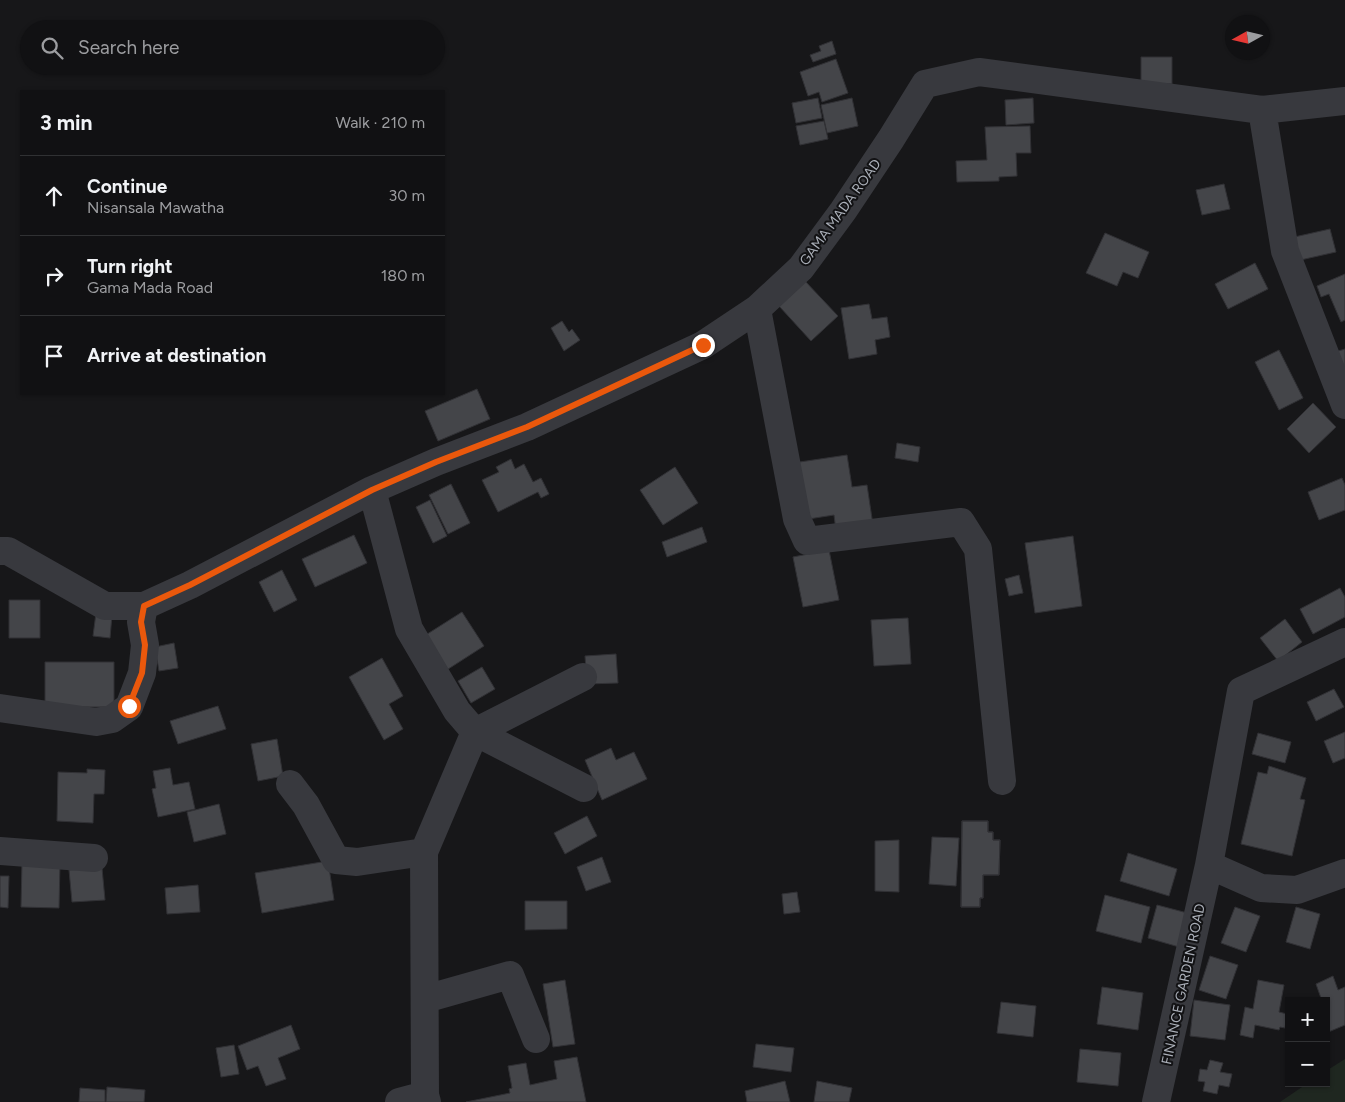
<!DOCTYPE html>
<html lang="en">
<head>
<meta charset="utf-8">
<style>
	:root { --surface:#111113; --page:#1a1a1c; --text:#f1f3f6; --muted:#9c9da0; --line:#303133 }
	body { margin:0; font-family:Figtree,sans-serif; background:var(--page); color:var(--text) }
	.controls { position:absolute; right:15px; bottom:15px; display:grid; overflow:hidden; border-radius:0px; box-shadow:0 1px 4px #0004 }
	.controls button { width:45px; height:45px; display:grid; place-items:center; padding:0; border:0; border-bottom:1px solid var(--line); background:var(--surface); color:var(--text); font:25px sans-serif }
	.compass { position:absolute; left:1225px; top:15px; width:45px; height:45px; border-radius:50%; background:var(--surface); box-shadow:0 1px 4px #0004; rotate:262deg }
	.stop { position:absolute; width:15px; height:15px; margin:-11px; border:4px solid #ea580c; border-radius:50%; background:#fff }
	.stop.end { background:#ea580c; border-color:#fff; box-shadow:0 1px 5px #0008 }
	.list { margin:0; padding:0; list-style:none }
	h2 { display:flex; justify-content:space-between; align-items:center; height:65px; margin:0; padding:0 20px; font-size:21px }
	h2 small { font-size:16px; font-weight:400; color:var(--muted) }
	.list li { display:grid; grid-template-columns:32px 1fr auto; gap:15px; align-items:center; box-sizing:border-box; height:80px; padding:0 20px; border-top:1px solid var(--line) }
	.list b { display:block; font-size:19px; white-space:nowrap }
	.list p { margin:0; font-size:16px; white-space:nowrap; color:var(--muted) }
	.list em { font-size:16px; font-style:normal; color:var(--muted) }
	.icon { flex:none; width:28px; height:28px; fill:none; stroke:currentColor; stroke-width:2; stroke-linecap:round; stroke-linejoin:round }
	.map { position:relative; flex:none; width:1345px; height:1102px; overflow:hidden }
	.search { position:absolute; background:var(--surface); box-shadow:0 1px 4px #0004; left:20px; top:20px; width:425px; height:55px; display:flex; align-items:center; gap:12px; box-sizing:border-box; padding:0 18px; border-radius:28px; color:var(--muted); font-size:19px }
	.panel { position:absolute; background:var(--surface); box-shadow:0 1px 4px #0004; left:20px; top:90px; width:425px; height:305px; border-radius:0px }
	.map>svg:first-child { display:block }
	.green { fill:#1f2720 }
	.building { fill:#444549; stroke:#313135 }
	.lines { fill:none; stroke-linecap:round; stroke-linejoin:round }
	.minor { stroke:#38393e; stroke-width:28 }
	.route { stroke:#ea580c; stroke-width:6 }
	.labels { text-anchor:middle; stroke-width:4; stroke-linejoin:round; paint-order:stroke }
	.street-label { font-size:14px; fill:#aaafb8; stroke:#121214 }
</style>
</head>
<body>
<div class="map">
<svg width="1345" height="1102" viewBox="0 0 1345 1102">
	<rect width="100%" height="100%" fill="#171719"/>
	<path class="green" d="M 1345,1059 L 1345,1102 L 1280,1102 L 1308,1083 L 1326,1083 L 1326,1071 Z"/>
	<path class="building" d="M 832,41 L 836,54 L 813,62 L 810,55 L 821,51 L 819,46 Z
		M 1141,57 L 1172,57 L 1172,84 L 1141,83 Z
		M 836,59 L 848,93 L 822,102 L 819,92 L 808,96 L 800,72 Z
		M 818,98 L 822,118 L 796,123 L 792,103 Z
		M 852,98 L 858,126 L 827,133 L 821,105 Z
		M 1033,98 L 1034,123 L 1006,125 L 1005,100 Z
		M 824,121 L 828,139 L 800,145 L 796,126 Z
		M 1030,126 L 1031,153 L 1016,153 L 1017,176 L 999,177 L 999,181 L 957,182 L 956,161 L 987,160 L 985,127 Z
		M 1224,184 L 1230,209 L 1202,215 L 1196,190 Z
		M 1330,229 L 1336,252 L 1296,261 L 1290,238 Z
		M 1105,233 L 1149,252 L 1138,278 L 1123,272 L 1117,286 L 1086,273 Z
		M 1255,263 L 1268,289 L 1228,309 L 1215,284 Z
		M 1345,274 L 1345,320 L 1341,322 L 1329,294 L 1321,297 L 1317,286 Z
		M 805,281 L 838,316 L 811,341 L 779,306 Z
		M 869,304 L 872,319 L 887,317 L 890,337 L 875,340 L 877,354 L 849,359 L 841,308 Z
		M 562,321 L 569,332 L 572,329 L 580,340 L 564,351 L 551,328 Z
		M 1345,349 L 1345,374 L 1335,352 Z
		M 1279,350 L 1303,398 L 1279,410 L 1255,362 Z
		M 477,389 L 490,419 L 438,441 L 425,411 Z
		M 1313,403 L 1336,427 L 1309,453 L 1287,429 Z
		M 897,443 L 920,447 L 918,462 L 895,458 Z
		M 847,455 L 852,487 L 867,485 L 873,525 L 836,531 L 834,515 L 802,520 L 793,463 Z
		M 511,459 L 515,469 L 524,464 L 533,482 L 541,478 L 549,494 L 541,498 L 538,492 L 498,512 L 482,480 L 499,472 L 496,467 Z
		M 675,467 L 698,503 L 663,525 L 640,490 Z
		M 1342,478 L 1345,485 L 1345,510 L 1319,520 L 1308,492 Z
		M 451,484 L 470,523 L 448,534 L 429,495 Z
		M 430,500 L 447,536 L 433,543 L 416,507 Z
		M 702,527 L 707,542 L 667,557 L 662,542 Z
		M 354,535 L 367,563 L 315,587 L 302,559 Z
		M 1073,536 L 1082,606 L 1035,613 L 1025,543 Z
		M 829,550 L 839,600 L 803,607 L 793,557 Z
		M 282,570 L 297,600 L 274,612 L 259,582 Z
		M 1019,575 L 1023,593 L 1009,596 L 1005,579 Z
		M 1340,588 L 1345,597 L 1345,617 L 1313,634 L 1300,609 Z
		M 9,600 L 40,600 L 40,638 L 9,638 Z
		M 462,612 L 484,646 L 442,673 L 421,638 Z
		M 96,613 L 112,615 L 110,638 L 93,636 Z
		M 908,618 L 911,664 L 874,666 L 871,620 Z
		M 1285,619 L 1302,642 L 1278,661 L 1260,638 Z
		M 174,643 L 178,668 L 159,671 L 155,647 Z
		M 616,654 L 618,683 L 587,684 L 585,656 Z
		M 382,658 L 403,696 L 389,704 L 403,729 L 384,740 L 349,677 Z
		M 45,662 L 114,662 L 114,707 L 45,707 Z
		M 482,667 L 495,689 L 471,703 L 458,681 Z
		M 1334,689 L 1344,707 L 1316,721 L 1307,702 Z
		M 218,706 L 226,729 L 178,744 L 170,721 Z
		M 1345,732 L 1345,758 L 1333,763 L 1324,741 Z
		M 1258,733 L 1291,742 L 1285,763 L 1252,754 Z
		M 277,739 L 283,776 L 258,781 L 251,744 Z
		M 611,748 L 616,760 L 634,752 L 647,779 L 602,800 L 585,760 Z
		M 1269,766 L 1306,778 L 1300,799 L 1305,800 L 1292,856 L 1241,844 L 1258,772 L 1267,774 Z
		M 170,768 L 173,785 L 189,782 L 195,809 L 158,817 L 152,789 L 156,788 L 153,771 Z
		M 87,769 L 105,770 L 104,794 L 94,794 L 93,823 L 57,821 L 58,772 L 87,773 Z
		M 219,804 L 226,834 L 194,842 L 187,812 Z
		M 587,816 L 597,836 L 565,854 L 554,833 Z
		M 962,821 L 988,821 L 988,832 L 993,832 L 993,840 L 1000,840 L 999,875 L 983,875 L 983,898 L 980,898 L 980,907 L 961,907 Z
		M 962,821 L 988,821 L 988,832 L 993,832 L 993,840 L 1000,840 L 999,875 L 983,875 L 983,898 L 980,898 L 980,907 L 961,907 Z
		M 932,837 L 959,838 L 956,886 L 929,884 Z
		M 899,840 L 899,892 L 875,891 L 875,841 Z
		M 1128,853 L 1177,869 L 1169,896 L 1120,881 Z
		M 602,857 L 611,882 L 586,891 L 577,867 Z
		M 328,861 L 334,900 L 262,913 L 255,873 Z
		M 22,862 L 60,863 L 59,908 L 21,907 Z
		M 102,868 L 105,900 L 72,902 L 69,870 Z
		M 0,876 L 9,876 L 8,908 L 0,907 Z
		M 198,885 L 200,912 L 167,914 L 165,888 Z
		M 797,892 L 800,912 L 784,914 L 782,894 Z
		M 1105,895 L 1150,907 L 1141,943 L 1096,931 Z
		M 525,901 L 567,901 L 567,929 L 525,930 Z
		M 1157,905 L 1195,915 L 1186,949 L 1148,938 Z
		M 1235,907 L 1260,916 L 1246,952 L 1221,943 Z
		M 1296,907 L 1320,914 L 1310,949 L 1286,942 Z
		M 1210,956 L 1238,965 L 1226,999 L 1199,990 Z
		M 1333,976 L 1338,990 L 1345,987 L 1345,1025 L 1326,1033 L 1326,1001 L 1322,1001 L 1316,984 Z
		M 565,980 L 575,1044 L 553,1047 L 543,984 Z
		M 1258,980 L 1284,985 L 1279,1012 L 1287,1014 L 1285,1028 L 1280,1027 L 1279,1030 L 1255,1025 L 1253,1038 L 1240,1035 L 1245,1007 L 1253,1009 Z
		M 1102,987 L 1143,993 L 1138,1030 L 1097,1024 Z
		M 1194,1000 L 1230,1005 L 1225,1040 L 1190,1036 Z
		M 1001,1002 L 1036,1006 L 1033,1037 L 997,1033 Z
		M 291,1025 L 300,1049 L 278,1058 L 286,1079 L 266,1086 L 258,1066 L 247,1070 L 238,1046 Z
		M 756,1044 L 794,1048 L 791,1072 L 753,1067 Z
		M 234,1045 L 239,1074 L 221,1077 L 216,1048 Z
		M 1080,1049 L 1121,1053 L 1118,1086 L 1077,1082 Z
		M 577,1057 L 586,1102 L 466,1102 L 510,1093 L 509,1089 L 512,1088 L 508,1066 L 526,1063 L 530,1085 L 557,1079 L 554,1061 Z
		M 1210,1060 L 1223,1063 L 1220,1072 L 1232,1074 L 1229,1087 L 1219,1085 L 1217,1094 L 1203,1091 L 1205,1082 L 1198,1081 L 1200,1069 L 1207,1070 Z
		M 785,1081 L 790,1102 L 747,1102 L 745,1091 Z
		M 817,1081 L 852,1088 L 849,1102 L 814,1102 Z
		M 107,1087 L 145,1090 L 144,1102 L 106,1102 Z
		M 80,1088 L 105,1090 L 105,1102 L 79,1102 Z"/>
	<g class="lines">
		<path class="minor" d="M 1262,110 L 1285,251 L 1345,405
			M 757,309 L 797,519 L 807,541 L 961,522 L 978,549 L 1002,781
			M 372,490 L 409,629 L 457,711 L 475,732 L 424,852 L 425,1095 L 427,1102
			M 0,551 L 8,551 L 105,606 L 144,606 L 190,585 L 372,490 L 436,462 L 527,427 L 703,345 L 757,309 L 801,268 L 843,211 L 891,139 L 925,84 L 979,72 L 1262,110 L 1345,101
			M 0,708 L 96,722 L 112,719 L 129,707 L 142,673 L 145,645 L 141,622 L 144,606
			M 475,732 L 584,788
			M 475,732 L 583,677
			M 290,784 L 306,805 L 336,860 L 357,862 L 424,852
			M 0,851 L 94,858
			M 1209,865 L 1261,888 L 1297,890 L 1345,873
			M 425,999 L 510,975 L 536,1039
			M 399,1102 L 425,1095
			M 1156,1102 L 1209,865 L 1241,691 L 1345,642"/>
	</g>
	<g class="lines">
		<path class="route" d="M 129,706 L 142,673 L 145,645 L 141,622 L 144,606 L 190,585 L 372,490 L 436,462 L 527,427 L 703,345"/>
	</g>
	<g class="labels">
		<g class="street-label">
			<text transform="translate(840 212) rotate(-54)" y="5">GAMA MADA ROAD</text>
			<text transform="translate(1183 984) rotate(-78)" y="5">FINANCE GARDEN ROAD</text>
		</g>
	</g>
</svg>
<div class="controls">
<button>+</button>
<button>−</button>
</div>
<svg class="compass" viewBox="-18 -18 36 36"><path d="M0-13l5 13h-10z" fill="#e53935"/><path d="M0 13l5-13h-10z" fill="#9c9da0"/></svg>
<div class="stop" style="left:129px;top:706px"></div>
<div class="stop end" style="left:703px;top:345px"></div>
<div class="search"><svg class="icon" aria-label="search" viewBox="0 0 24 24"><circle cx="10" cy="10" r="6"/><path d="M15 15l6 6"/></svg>Search here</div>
<section class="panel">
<h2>3 min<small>Walk · 210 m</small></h2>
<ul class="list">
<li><svg class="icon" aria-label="ahead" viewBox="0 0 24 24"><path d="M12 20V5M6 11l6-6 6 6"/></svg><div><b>Continue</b><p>Nisansala Mawatha</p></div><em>30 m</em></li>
<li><svg class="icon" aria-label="right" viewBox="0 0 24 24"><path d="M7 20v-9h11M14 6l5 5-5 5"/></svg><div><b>Turn right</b><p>Gama Mada Road</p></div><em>180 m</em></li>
<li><svg class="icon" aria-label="arrive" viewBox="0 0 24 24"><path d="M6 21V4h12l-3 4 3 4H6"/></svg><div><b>Arrive at destination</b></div></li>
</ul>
</section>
</div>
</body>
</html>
